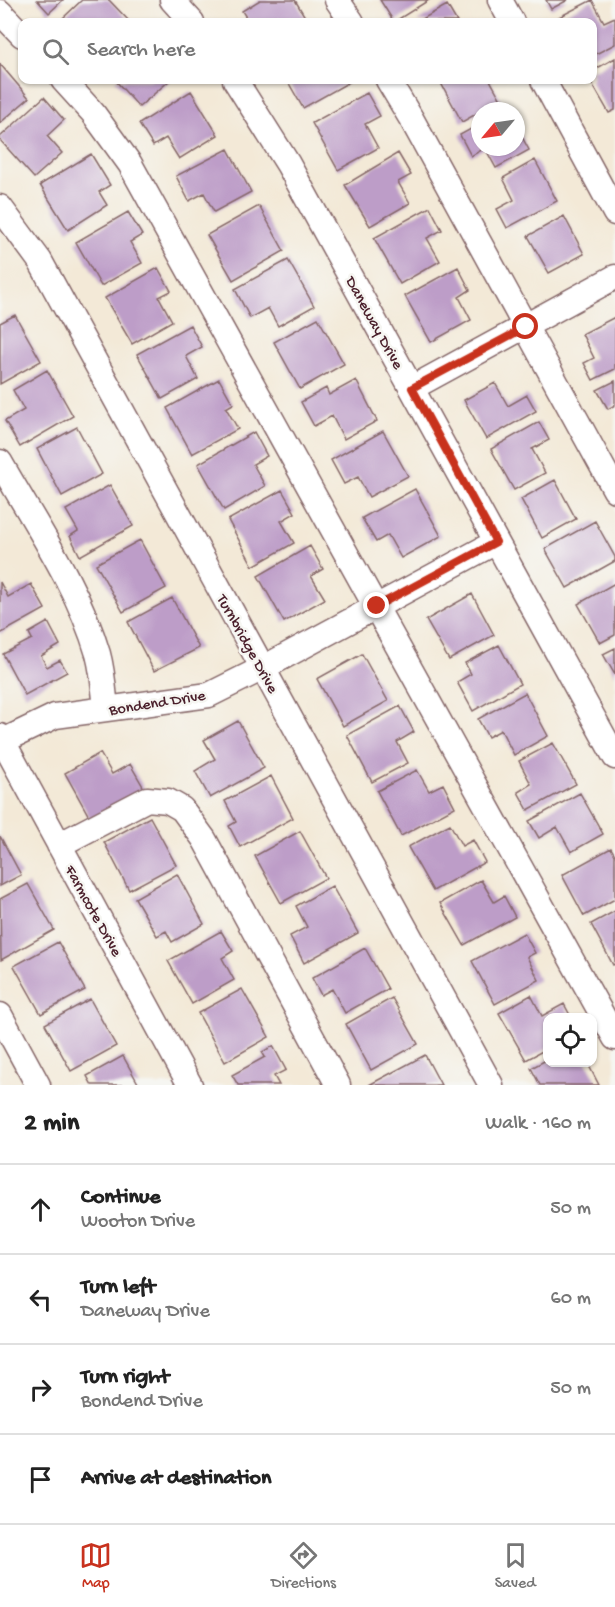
<!DOCTYPE html>
<html lang="en">
<head>
<meta charset="utf-8">
<style>
	:root { --surface:#fff; --page:#f2f2f2; --text:#222; --muted:#767676; --line:#e0e0e0; --accent:#c8321e }
	body { margin:0; font-family:"Gochi Hand",sans-serif; background:var(--page); color:var(--text) }
	.controls { position:absolute; right:18px; bottom:18px; display:grid; overflow:hidden; border-radius:12px; box-shadow:0 2px 4px #0004 }
	.controls button { width:54px; height:54px; display:grid; place-items:center; padding:0; border:0; border-bottom:2px solid var(--line); background:var(--surface); color:var(--text); font:30px sans-serif }
	.compass { position:absolute; left:471px; top:102px; width:54px; height:54px; border-radius:50%; background:var(--surface); box-shadow:0 2px 4px #0004; rotate:241deg }
	.stop { position:absolute; width:18px; height:18px; margin:-14px; border:4px solid #c8321e; border-radius:50%; background:#fff }
	.stop.end { background:#c8321e; border-color:#fff; box-shadow:0 2px 6px #0008 }
	.list { margin:0; padding:0; list-style:none }
	h2 { display:flex; justify-content:space-between; align-items:center; height:78px; margin:0; padding:0 24px; font-size:26px }
	h2 small { font-size:20px; font-weight:400; color:var(--muted) }
	.list li { display:grid; grid-template-columns:39px 1fr auto; gap:18px; align-items:center; box-sizing:border-box; height:90px; padding:0 24px; border-top:2px solid var(--line) }
	.list b { display:block; font-size:22px; white-space:nowrap }
	.list p { margin:0; font-size:20px; white-space:nowrap; color:var(--muted) }
	.list em { font-size:20px; font-style:normal; color:var(--muted) }
	.icon { flex:none; width:33px; height:33px; fill:none; stroke:currentColor; stroke-width:2; stroke-linecap:round; stroke-linejoin:round }
	.map { position:relative; flex:none; width:615px; height:1085px; overflow:hidden }
	.search { position:absolute; background:var(--surface); box-shadow:0 2px 4px #0004; left:18px; right:18px; top:18px; height:66px; display:flex; align-items:center; gap:15px; box-sizing:border-box; padding:0 21px; border-radius:12px; color:var(--muted); font-size:22px }
	.sheet { height:438px; background:var(--surface) }
	nav { display:flex; justify-content:space-around; align-items:center; box-sizing:border-box; height:84px; border-top:2px solid var(--line); background:var(--surface); font-size:16px; color:var(--muted) }
	nav a { display:grid; justify-items:center; gap:3px }
	nav .on { color:var(--accent) }
	.map>svg:first-child { display:block }
	.building { fill:#bd9dc8 }
	.lines { fill:none; stroke-linecap:round; stroke-linejoin:round }
	.minor-casing { stroke:#856667; stroke-width:27 }
	.minor { stroke:#fff; stroke-width:24 }
	.route { stroke:#c8321e; stroke-width:8 }
	.labels { text-anchor:middle; stroke-width:5; stroke-linejoin:round; paint-order:stroke }
	.street-label { font-size:16px; fill:#4a1f2b; stroke:#f6f6f2 }
</style>
</head>
<body>
<div class="map">
<svg width="615" height="1085" viewBox="0 0 615 1085">
	<rect width="100%" height="100%" fill="#f6f6f2"/>
	<filter id="ink" filterUnits="userSpaceOnUse"><feTurbulence type="fractalNoise" baseFrequency=".0167" numOctaves="2"/><feDisplacementMap in="SourceGraphic" scale="12" xChannelSelector="R" yChannelSelector="G"/><feConvolveMatrix kernelMatrix="1 2 1 2 8 2 1 2 1" color-interpolation-filters="sRGB"/></filter>
	<filter id="wash" filterUnits="userSpaceOnUse"><feTurbulence type="fractalNoise" baseFrequency=".008" numOctaves="4" result="noise"/><feDisplacementMap in="SourceGraphic" scale="24" xChannelSelector="R" yChannelSelector="G"/><feGaussianBlur stdDeviation="1.35" result="paint"/><feColorMatrix in="noise" values="0 0 0 0 0 0 0 0 0 0 0 0 0 0 0 0 0 1.4 0 .05"/><feComposite in="paint" operator="in"/></filter>
	<g filter="url(#wash)">
		<rect width="100%" height="100%" fill="#f3e9d7"/>
		<g id="blocks">
			<path class="building" d="M 37,0 L 63,0 L 49,13 Z
				M 82,0 L 109,0 L 130,22 L 67,22 L 63,18 Z
				M 260,0 L 295,0 L 308,22 L 249,22 L 242,11 Z
				M 380,0 L 429,0 L 394,22 Z
				M 546,0 L 568,0 L 551,9 Z
				M 592,0 L 604,22 L 615,17 L 615,44 L 592,56 L 592,22 L 560,22 L 557,18 Z
				M 447,5 L 457,22 L 417,22 Z
				M 615,58 L 615,110 L 609,113 L 590,80 L 592,80 L 592,71 Z
				M 0,64 L 29,98 L 0,123 Z
				M 115,80 L 170,80 L 139,107 Z
				M 287,80 L 353,80 L 303,108 Z
				M 448,80 L 490,80 L 501,100 L 462,122 L 441,83 Z
				M 191,91 L 218,135 L 179,159 L 166,138 L 153,146 L 139,124 Z
				M 367,93 L 380,116 L 365,124 L 378,148 L 338,170 L 312,123 Z
				M 44,97 L 64,120 L 47,136 L 62,153 L 34,178 L 0,140 L 0,137 Z
				M 480,124 L 480,147 L 516,147 L 516,126 L 529,150 L 496,168 L 485,148 L 471,156 L 460,135 Z
				M 228,149 L 251,192 L 214,212 L 204,193 L 189,201 L 176,176 Z
				M 398,153 L 411,175 L 398,182 L 410,203 L 370,226 L 345,185 Z
				M 91,154 L 110,185 L 99,192 L 107,205 L 68,230 L 40,185 Z
				M 535,160 L 557,201 L 507,228 L 497,209 L 514,200 L 503,178 Z
				M 259,206 L 284,251 L 233,280 L 207,235 Z
				M 430,207 L 442,230 L 427,238 L 440,261 L 400,284 L 374,238 Z
				M 128,212 L 142,235 L 130,242 L 142,263 L 101,286 L 76,242 Z
				M 564,216 L 584,254 L 549,273 L 528,236 Z
				M 288,260 L 314,306 L 278,326 L 268,308 L 250,318 L 235,289 Z
				M 458,267 L 470,290 L 459,297 L 471,320 L 431,342 L 405,296 Z
				M 158,268 L 171,291 L 159,297 L 172,321 L 132,344 L 105,298 Z
				M 15,315 L 41,361 L 0,384 L 0,323 Z
				M 615,317 L 615,369 L 593,380 L 584,363 L 594,358 L 582,334 Z
				M 318,318 L 344,364 L 300,389 L 274,342 Z
				M 190,325 L 202,347 L 186,356 L 198,379 L 162,399 L 137,354 Z
				M 47,370 L 73,416 L 20,447 L 5,421 L 24,410 L 13,390 Z
				M 219,379 L 233,404 L 226,408 L 238,429 L 192,454 L 167,408 Z
				M 356,380 L 377,421 L 344,439 L 332,416 L 314,426 L 301,402 L 326,388 L 329,395 Z
				M 615,381 L 615,405 L 608,409 L 597,390 Z
				M 495,383 L 508,406 L 527,395 L 536,411 L 486,439 L 464,400 Z
				M 539,422 L 549,440 L 532,449 L 545,473 L 514,490 L 491,449 Z
				M 77,427 L 102,474 L 62,496 L 37,449 Z
				M 383,431 L 408,476 L 369,497 L 358,477 L 344,484 L 331,460 Z
				M 254,432 L 267,456 L 253,464 L 265,486 L 224,510 L 198,464 Z
				M 555,480 L 576,519 L 542,538 L 521,499 Z
				M 110,485 L 133,526 L 80,556 L 70,536 L 78,531 L 66,510 Z
				M 415,489 L 441,536 L 401,558 L 388,535 L 376,542 L 362,518 Z
				M 282,490 L 295,513 L 281,521 L 294,543 L 253,566 L 228,520 Z
				M 595,521 L 615,557 L 615,561 L 567,588 L 545,549 Z
				M 140,540 L 166,588 L 123,612 L 96,564 Z
				M 310,546 L 323,569 L 311,576 L 325,599 L 284,622 L 258,576 Z
				M 0,582 L 8,597 L 31,584 L 45,609 L 0,634 Z
				M 615,583 L 615,635 L 600,643 L 578,604 Z
				M 472,594 L 494,635 L 449,660 L 426,620 Z
				M 172,598 L 199,648 L 154,671 L 128,622 Z
				M 48,622 L 60,645 L 41,656 L 47,667 L 60,660 L 67,672 L 25,695 L 3,654 L 32,639 L 29,633 Z
				M 499,645 L 520,684 L 473,711 L 457,682 L 471,674 L 465,663 Z
				M 615,648 L 615,675 L 603,654 Z
				M 362,654 L 388,701 L 343,726 L 317,679 Z
				M 525,693 L 548,736 L 514,755 L 501,730 L 488,737 L 478,719 Z
				M 400,706 L 414,732 L 397,742 L 408,763 L 372,782 L 347,735 Z
				M 238,721 L 264,768 L 210,798 L 195,771 L 215,759 L 204,740 Z
				M 553,743 L 576,784 L 528,810 L 518,792 L 531,784 L 519,761 Z
				M 100,753 L 112,774 L 130,764 L 145,790 L 91,820 L 65,773 Z
				M 417,770 L 429,791 L 443,784 L 455,807 L 401,836 L 377,791 Z
				M 271,776 L 293,818 L 240,847 L 229,826 L 236,822 L 225,801 Z
				M 580,793 L 603,834 L 571,852 L 557,827 L 539,838 L 529,821 Z
				M 150,817 L 176,865 L 129,890 L 104,842 Z
				M 450,824 L 462,846 L 473,840 L 485,862 L 433,891 L 408,847 Z
				M 300,831 L 326,878 L 281,903 L 255,856 Z
				M 0,836 L 21,875 L 0,886 Z
				M 611,848 L 615,855 L 615,899 L 584,916 L 562,875 Z
				M 177,874 L 204,924 L 172,942 L 166,931 L 157,936 L 135,898 Z
				M 481,880 L 494,902 L 504,896 L 515,917 L 464,945 L 440,903 Z
				M 28,884 L 54,930 L 1,960 L 0,899 Z
				M 332,886 L 358,933 L 304,963 L 290,936 L 307,927 L 296,906 Z
				M 615,911 L 615,964 L 613,965 L 591,924 Z
				M 221,931 L 233,951 L 222,958 L 234,980 L 192,1004 L 168,961 Z
				M 524,933 L 535,953 L 527,957 L 539,980 L 495,1004 L 472,961 Z
				M 58,942 L 85,990 L 41,1014 L 14,966 Z
				M 365,948 L 388,989 L 345,1013 L 332,989 L 321,995 L 312,978 Z
				M 242,989 L 269,1037 L 225,1062 L 198,1013 Z
				M 531,995 L 542,1016 L 564,1004 L 571,1017 L 548,1017 L 548,1048 L 526,1060 L 499,1013 Z
				M 392,998 L 418,1044 L 371,1070 L 346,1024 Z
				M 90,999 L 116,1046 L 71,1071 L 45,1024 Z
				M 273,1046 L 286,1070 L 274,1076 L 279,1085 L 238,1085 L 232,1075 L 265,1057 L 262,1052 Z
				M 425,1055 L 441,1085 L 369,1085 Z
				M 123,1056 L 139,1085 L 92,1085 L 87,1076 Z
				M 548,1059 L 548,1062 L 587,1062 L 599,1085 L 540,1085 L 531,1068 Z"/>
		</g>
	</g>
	<g filter="url(#ink)">
		<use href="#blocks" fill-opacity="0" stroke="#856667" stroke-width="1.5"/>
		<g class="lines">
			<defs>
				<path id="minor" d="M 172,0 L 192,22
					M 337,0 L 352,22
					M 500,0 L 512,22
					M 0,12 L 22,35
					M 63,80 L 93,113 L 130,164 L 615,1038
					M 235,80 L 288,164 L 615,757
					M 388,80 L 412,120 L 615,490
					M 543,80 L 615,213
					M 0,207 L 40,261 L 491,1085
					M 412,388 L 615,277
					M 0,462 C 35,524 78,586 98,654 C 103,672 104,691 106,709
					M 0,736 L 190,1085
					M 3,741 L 55,716 L 209,695 L 263,668 L 496,542
					M 59,845 L 147,799 L 168,801 L 182,809 L 204,839 L 338,1085
					M 0,1015 L 38,1085"/>
			</defs>
			<use href="#minor" class="minor-casing"/>
			<use href="#minor" class="minor"/>
		</g>
	</g>
	<g class="lines" filter="url(#ink)">
		<path class="route" d="M 377,606 L 496,542 L 412,388 L 526,327"/>
	</g>
	<g class="labels">
		<g class="street-label">
			<text transform="translate(376 322) rotate(61)" y="6">Daneway Drive</text>
			<text transform="translate(249 643) rotate(61)" y="6">Turnbridge Drive</text>
			<text transform="translate(157 701) rotate(-9)" y="6">Bondend Drive</text>
			<text transform="translate(95 910) rotate(61)" y="6">Farmcote Drive</text>
		</g>
	</g>
</svg>
<div class="controls">
<button><svg class="icon" aria-label="locate" viewBox="0 0 24 24"><circle cx="12" cy="12" r="6"/><path d="M12 2v4M12 18v4M2 12h4M18 12h4"/></svg></button>
</div>
<svg class="compass" viewBox="-18 -18 36 36"><path d="M0-13l5 13h-10z" fill="#e53935"/><path d="M0 13l5-13h-10z" fill="#767676"/></svg>
<div class="stop" style="left:526px;top:327px"></div>
<div class="stop end" style="left:377px;top:606px"></div>
<div class="search"><svg class="icon" aria-label="search" viewBox="0 0 24 24"><circle cx="10" cy="10" r="6"/><path d="M15 15l6 6"/></svg>Search here</div>
</div>
<section class="sheet">
<h2>2 min<small>Walk · 160 m</small></h2>
<ul class="list">
<li><svg class="icon" aria-label="ahead" viewBox="0 0 24 24"><path d="M12 20V5M6 11l6-6 6 6"/></svg><div><b>Continue</b><p>Wooton Drive</p></div><em>50 m</em></li>
<li><svg class="icon" aria-label="left" viewBox="0 0 24 24"><path d="M17 20v-9H6M10 6l-5 5 5 5"/></svg><div><b>Turn left</b><p>Daneway Drive</p></div><em>60 m</em></li>
<li><svg class="icon" aria-label="right" viewBox="0 0 24 24"><path d="M7 20v-9h11M14 6l5 5-5 5"/></svg><div><b>Turn right</b><p>Bondend Drive</p></div><em>50 m</em></li>
<li><svg class="icon" aria-label="arrive" viewBox="0 0 24 24"><path d="M6 21V4h12l-3 4 3 4H6"/></svg><div><b>Arrive at destination</b></div></li>
</ul>
</section>
<nav>
<a class="on"><svg class="icon" aria-label="map" viewBox="0 0 24 24"><path d="M3 6l6-2 6 2 6-2v14l-6 2-6-2-6 2zM9 4v14M15 6v14"/></svg>Map</a>
<a><svg class="icon" aria-label="directions" viewBox="0 0 24 24"><path d="M12 3l9 9-9 9-9-9zM9 14v-3h6M13 9l2 2-2 2"/></svg>Directions</a>
<a><svg class="icon" aria-label="saved" viewBox="0 0 24 24"><path d="M7 4h10v16l-5-4-5 4z"/></svg>Saved</a>
</nav>
</body>
</html>
